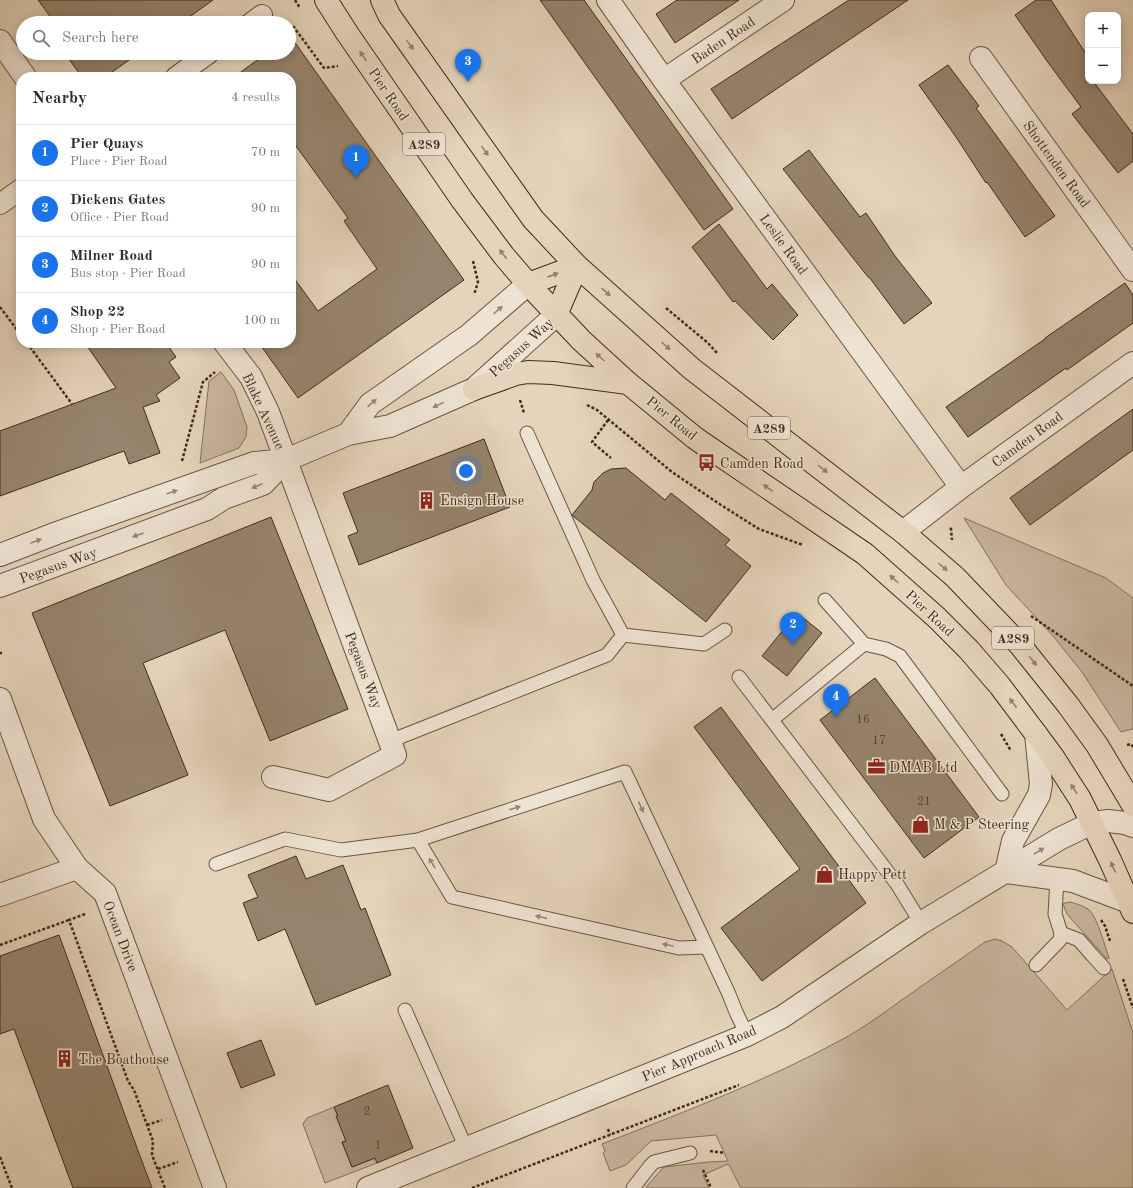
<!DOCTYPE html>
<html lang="en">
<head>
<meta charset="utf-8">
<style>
	:root { --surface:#fff; --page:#f2f2f3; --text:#2b2b33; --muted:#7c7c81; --line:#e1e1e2; --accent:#1a73e8 }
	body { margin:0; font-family:"Old Standard TT",serif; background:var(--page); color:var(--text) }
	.controls { position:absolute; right:12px; top:12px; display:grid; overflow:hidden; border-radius:8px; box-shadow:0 2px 10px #0003 }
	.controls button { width:36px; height:36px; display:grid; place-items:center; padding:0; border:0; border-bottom:1px solid var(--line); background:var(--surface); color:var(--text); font:20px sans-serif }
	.you { position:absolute; left:466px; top:471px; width:14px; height:14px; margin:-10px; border:3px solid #fff; border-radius:50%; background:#1a73e8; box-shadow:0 0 0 6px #1a73e833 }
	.badge { display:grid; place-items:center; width:26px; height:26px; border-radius:50%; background:var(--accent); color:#fff; font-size:13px; font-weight:700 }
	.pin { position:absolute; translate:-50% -33px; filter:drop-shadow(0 1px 2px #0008) }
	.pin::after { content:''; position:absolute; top:21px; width:14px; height:12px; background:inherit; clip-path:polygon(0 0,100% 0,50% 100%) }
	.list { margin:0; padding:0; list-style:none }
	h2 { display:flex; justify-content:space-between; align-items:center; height:52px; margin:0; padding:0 16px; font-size:17px }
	h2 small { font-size:13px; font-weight:400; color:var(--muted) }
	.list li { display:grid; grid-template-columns:26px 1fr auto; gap:12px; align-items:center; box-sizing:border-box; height:56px; padding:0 16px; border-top:1px solid var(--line) }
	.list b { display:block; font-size:15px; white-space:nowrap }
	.list p { margin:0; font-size:13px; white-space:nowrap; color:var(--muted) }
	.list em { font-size:13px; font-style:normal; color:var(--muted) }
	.icon { flex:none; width:22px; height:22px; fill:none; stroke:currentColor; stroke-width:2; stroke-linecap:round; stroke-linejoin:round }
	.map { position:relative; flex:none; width:1133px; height:1188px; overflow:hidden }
	.search { position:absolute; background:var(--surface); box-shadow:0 2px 10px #0003; left:16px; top:16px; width:280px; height:44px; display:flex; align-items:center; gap:10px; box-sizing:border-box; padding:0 14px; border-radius:22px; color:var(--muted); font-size:15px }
	.panel { position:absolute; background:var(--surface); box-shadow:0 2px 10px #0003; left:16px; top:72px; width:280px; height:276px; border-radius:16px }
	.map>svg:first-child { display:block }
	.green { fill:#c9b79f; stroke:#84725c }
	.building { fill:#96836d; stroke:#402c18 }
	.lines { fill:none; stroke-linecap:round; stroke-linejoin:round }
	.service-casing { stroke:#695641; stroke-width:15 }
	.pedestrian-casing { stroke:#695641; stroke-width:22 }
	.minor-casing { stroke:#695641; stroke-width:24 }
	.primary-casing { stroke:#402c18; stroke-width:24 }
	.path { stroke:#402c18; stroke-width:2.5; stroke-dasharray:3 2; stroke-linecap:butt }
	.service { stroke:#eee3d3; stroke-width:13 }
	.pedestrian { stroke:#eee3d3; stroke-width:20 }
	.minor { stroke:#eee3d3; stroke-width:22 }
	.primary { stroke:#e5d4bb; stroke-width:22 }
	.oneway { fill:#92806a }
	.oneway2 { fill:#978876 }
	.labels { text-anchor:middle; stroke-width:3; stroke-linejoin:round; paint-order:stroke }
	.number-label { font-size:12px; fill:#56422d }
	.shield { fill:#eee3d3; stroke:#746350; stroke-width:1 }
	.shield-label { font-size:13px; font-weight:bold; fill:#402c18 }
	.street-label { font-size:14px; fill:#402c18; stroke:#eee3d3 }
	.poi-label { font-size:14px; fill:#402c18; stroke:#eee3d3; text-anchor:start }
</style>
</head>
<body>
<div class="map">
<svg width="1133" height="1188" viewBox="0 0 1133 1188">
	<rect width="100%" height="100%" fill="#e5d4bb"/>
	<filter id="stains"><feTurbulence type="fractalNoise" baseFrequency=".005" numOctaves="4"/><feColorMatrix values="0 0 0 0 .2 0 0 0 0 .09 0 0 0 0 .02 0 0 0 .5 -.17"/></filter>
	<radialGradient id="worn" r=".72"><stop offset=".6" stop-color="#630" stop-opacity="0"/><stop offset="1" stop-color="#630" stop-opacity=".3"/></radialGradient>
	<path class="green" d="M 221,372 L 234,390 L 247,427 L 246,437 L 239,448 L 200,463 L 209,381 Z
		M 964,518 L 1106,578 L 1133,598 L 1133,730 L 1132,729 L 1121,732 L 1082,672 L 1054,637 L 1006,585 Z
		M 1070,902 C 1077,904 1085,906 1090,911 C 1098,919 1105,947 1109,958 L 1107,959 L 1067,914 L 1063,904 L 1065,903 Z
		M 995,939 L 1002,941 L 1012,947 L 1067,1010 L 1112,969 L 1133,1033 L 1133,1188 L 741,1188 L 729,1165 L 728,1164 L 703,1175 L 709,1188 L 647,1188 L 646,1187 L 664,1167 L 709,1162 L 728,1161 L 716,1135 L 651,1141 L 626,1165 L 610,1171 L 603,1153 L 605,1151 L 602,1144 C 684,1112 766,1081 843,1039 C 865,1027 885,1012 906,997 C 932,979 959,960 985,942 Z
		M 334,1107 L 338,1116 L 337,1116 L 346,1141 L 342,1142 L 352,1167 L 375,1158 L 377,1163 L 325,1183 L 303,1124 L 307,1118 Z"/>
	<path class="building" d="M 38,0 L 213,0 L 181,23 L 55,23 Z
		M 540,0 L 584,0 L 733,209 L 704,230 Z
		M 677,0 L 739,0 L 675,43 L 656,14 Z
		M 849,0 L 908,0 L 732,119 L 711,89 Z
		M 1036,0 L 1051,0 L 1088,57 L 1088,81 L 1093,81 L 1133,134 L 1133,161 L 1118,173 L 1072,114 L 1081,107 L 1047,61 L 1015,15 Z
		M 291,37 L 464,280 L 298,398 L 259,343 L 291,343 L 291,274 L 318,311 L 377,269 L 344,221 L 348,218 L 291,139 L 291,77 L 234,77 L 267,53 L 291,53 Z
		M 68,53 L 139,53 L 105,77 L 82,77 L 66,55 Z
		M 948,65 L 979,106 L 976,108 L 1055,216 L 1025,237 L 987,182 L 986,183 L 956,137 L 919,85 Z
		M 809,150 L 860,217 L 866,213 L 895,256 L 932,303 L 904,324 L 869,277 L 868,277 L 783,169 Z
		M 719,224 L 767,289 L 772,284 L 798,315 L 773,340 L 735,301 L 733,302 L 692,247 Z
		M 1125,283 L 1133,295 L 1133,323 L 1067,370 L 1066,368 L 968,437 L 946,407 L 1045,339 L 1045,338 Z
		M 85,343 L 166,343 L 176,357 L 169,362 L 180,378 L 156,395 L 160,401 L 143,407 L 160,453 L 129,464 L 124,451 L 0,496 L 0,431 L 116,388 Z
		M 1133,409 L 1133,450 L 1030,525 L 1010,498 Z
		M 484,439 L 510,507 L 359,565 L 348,536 L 358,532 L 343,493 Z
		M 626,468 L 665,500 L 671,493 L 730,540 L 725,545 L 751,566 L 706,622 L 573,516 L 572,515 L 592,490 L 594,482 L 603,473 L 611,469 Z
		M 271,517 L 348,709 L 270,741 L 225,630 L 143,663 L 188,775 L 110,806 L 32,613 Z
		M 797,613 L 822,633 L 787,676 L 762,656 Z
		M 875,678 L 979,817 L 924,858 L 820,720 Z
		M 721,707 L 866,903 L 762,981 L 721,928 L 800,869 L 694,727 Z
		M 296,856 L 306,879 L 343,865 L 361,910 L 365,908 L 391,975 L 316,1005 L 285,929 L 258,941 L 243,903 L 258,897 L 248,875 Z
		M 59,935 L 137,1148 L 152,1188 L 73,1188 L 14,1029 L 0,1034 L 0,956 Z
		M 261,1040 L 275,1075 L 241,1088 L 227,1053 Z
		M 388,1085 L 413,1148 L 377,1163 L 375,1158 L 352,1167 L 342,1142 L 346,1141 L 336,1116 L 338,1116 L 334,1107 Z"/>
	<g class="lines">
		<defs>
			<path id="service" d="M 825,600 L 864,644 L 886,649 L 900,656 L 1002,794
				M 623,635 L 704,644 L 725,630
				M 739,677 L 897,884 L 921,923
				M 773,719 L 864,644
				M 390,741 L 607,655 L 623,635 L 593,580 L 527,433
				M 216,864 L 285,839 L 341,850 L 418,840
				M 1061,933 L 1079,940 L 1092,955 L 1104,968
				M 706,947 L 679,948 L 452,897 L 418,840 L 625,772 L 728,992 L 736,1012 L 747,1035
				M 1036,965 L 1060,940 L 1061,933 L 1055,914 L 1057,879
				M 405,1010 L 466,1148
				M 633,1188 L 650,1166 L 654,1162 L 690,1153"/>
			<path id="pedestrian" d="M 251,23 L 262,15
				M 176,77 L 209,53
				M 0,204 L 21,189"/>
			<path id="minor" d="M 608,0 L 664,80 L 961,487
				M 0,41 L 25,77
				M 981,58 L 1133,270
				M 664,80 L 783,0
				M 225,343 L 251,377 L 268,412 L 395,755 L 329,790 L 273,777
				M 348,434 L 370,404 L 469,335 L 528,284
				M 903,532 L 961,487 L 1133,363
				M 0,555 L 57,533 L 254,463 L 286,460 L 348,434 L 390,426 L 474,389 L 556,315
				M 0,586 L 207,509 L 224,498 L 263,484 L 286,460
				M 0,699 L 44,819 L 77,868 L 105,893 L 215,1188
				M 1006,872 L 1013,841 L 1039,795 L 1041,784 L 1036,734
				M 1006,872 L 1073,881 L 1129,902
				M 0,895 L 77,868
				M 368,1188 L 747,1035 L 782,1017 L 921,923 L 1059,839 L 1092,823 L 1108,821 L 1125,823 L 1133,826"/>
			<path id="primary" d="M 326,0 L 347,33 L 462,200 L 504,256 L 528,284 L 582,341 L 628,383 L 695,438 L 865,554 L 936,617 L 969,650 L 1000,686 L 1036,734 L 1053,757 L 1080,799 L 1110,860 L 1133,912
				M 382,0 L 389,15 L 533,219 L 577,266 L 692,369 L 903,532 L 955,577 L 1020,645 L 1068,705 L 1097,745 L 1133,805
				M 528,284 L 577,266
				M 556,315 L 577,266
				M 474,389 L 516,374 L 528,372 L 553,373 L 628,383"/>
		</defs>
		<use href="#service" class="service-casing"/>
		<use href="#pedestrian" class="pedestrian-casing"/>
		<use href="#minor" class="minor-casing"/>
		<use href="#primary" class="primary-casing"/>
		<path class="path" d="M 295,0 L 300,8
			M 289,29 L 293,26 L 324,68 L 338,66
			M 473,261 L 478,282 L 474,295
			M 0,307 L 21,335
			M 666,308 L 708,343 L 717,353
			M 27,343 L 72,404
			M 520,400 L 524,413
			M 587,405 L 597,410 L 672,472 L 721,505 L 759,529 L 803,545
			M 608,420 L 592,442 L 611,458
			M 182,461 L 203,382 L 215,372
			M 950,528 L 951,529 L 952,540
			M 1031,616 L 1133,686
			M 0,653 L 2,653
			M 1001,734 L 1011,751
			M 1127,745 L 1131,744 L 1133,747
			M 85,914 L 69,920 L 128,1081 L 134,1090 L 153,1141 L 152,1155 L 165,1188
			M 1101,920 L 1105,926 L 1110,941
			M 0,945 L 69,920
			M 1123,979 L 1133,1008
			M 147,1125 L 162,1120
			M 608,1129 L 610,1135
			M 710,1151 L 725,1153
			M 0,1157 L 12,1188
			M 158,1169 L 178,1162
			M 703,1170 L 711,1188
			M 472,1188 L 739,1085"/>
		<use href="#service" class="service"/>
		<use href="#pedestrian" class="pedestrian"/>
		<use href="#minor" class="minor"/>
		<use href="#primary" class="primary"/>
	</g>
	<defs><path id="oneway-solid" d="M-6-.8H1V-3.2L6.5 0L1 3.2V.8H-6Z"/></defs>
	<g class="oneway">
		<use href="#oneway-solid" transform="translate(410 45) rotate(54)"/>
		<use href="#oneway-solid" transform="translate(363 56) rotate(-124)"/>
		<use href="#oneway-solid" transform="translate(485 151) rotate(55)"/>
		<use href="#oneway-solid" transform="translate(503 254) rotate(-128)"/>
		<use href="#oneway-solid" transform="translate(553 275) rotate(-20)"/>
		<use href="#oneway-solid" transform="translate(606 292) rotate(42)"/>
		<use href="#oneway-solid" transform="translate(666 346) rotate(42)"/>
		<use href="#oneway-solid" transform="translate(600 357) rotate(-138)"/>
		<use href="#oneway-solid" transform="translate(823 469) rotate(37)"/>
		<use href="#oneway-solid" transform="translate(768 488) rotate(-146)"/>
		<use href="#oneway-solid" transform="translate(943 567) rotate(41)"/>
		<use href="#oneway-solid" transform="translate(894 579) rotate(-138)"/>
		<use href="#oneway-solid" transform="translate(1033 661) rotate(51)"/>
		<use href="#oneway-solid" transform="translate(1013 703) rotate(-127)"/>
		<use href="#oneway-solid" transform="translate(1074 789) rotate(-123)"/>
		<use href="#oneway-solid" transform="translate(1113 867) rotate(-114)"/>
	</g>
	<g class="oneway2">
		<use href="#oneway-solid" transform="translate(498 310) rotate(-41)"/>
		<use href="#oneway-solid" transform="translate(372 403) rotate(-41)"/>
		<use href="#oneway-solid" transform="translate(438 405) rotate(156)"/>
		<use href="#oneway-solid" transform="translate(257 486) rotate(157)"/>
		<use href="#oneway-solid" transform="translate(172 492) rotate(-19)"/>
		<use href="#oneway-solid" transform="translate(138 535) rotate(160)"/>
		<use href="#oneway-solid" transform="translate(36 541) rotate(-21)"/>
		<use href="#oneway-solid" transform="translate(641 807) rotate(65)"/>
		<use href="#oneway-solid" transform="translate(515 808) rotate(-18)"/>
		<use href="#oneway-solid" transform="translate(1039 851) rotate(-32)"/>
		<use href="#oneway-solid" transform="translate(432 863) rotate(-121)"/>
		<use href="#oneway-solid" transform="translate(541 917) rotate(-167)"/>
		<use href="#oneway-solid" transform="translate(668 945) rotate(-168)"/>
	</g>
	<defs>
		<symbol id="bus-bare" viewBox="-9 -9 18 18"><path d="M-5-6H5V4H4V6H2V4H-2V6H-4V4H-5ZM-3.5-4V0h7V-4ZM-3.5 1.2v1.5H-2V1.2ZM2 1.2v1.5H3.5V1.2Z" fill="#8f2418" stroke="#eee3d3" stroke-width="2.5" paint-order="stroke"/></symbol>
		<symbol id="building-bare" viewBox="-9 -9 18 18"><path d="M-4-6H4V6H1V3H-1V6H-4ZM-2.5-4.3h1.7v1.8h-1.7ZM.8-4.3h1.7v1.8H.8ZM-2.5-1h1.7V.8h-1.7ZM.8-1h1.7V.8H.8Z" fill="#8f2418" stroke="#eee3d3" stroke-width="2.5" paint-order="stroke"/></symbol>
		<symbol id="office-bare" viewBox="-9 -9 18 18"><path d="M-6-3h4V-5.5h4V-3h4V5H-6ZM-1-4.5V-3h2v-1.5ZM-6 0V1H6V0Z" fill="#8f2418" stroke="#eee3d3" stroke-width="2.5" paint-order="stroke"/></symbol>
		<symbol id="shop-bare" viewBox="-9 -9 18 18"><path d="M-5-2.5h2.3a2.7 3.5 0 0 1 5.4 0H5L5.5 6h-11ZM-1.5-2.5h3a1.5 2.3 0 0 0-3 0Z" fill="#8f2418" stroke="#eee3d3" stroke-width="2.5" paint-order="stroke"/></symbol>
	</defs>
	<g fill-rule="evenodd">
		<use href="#bus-bare" x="694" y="450" width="25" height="25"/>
		<use href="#building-bare" x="414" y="488" width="25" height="25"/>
		<use href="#office-bare" x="864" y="754" width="25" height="25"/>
		<use href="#shop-bare" x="908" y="812" width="25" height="25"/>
		<use href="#shop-bare" x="812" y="862" width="25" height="25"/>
		<use href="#building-bare" x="52" y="1046" width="25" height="25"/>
	</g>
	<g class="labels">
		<g class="number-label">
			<text x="863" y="723">16</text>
			<text x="879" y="744">17</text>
			<text x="924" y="805">21</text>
			<text x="367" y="1115">2</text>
			<text x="378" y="1149">1</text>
		</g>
		<g class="shield">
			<rect x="403" y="133" width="42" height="22" rx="3"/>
			<rect x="748" y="417" width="42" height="22" rx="3"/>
			<rect x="992" y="627" width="42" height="22" rx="3"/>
		</g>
		<g class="shield-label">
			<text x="424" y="149">A289</text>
			<text x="769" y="433">A289</text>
			<text x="1013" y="643">A289</text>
		</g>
		<g class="street-label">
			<text transform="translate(723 40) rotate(-34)" y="5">Baden Road</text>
			<text transform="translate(389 94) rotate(56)" y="5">Pier Road</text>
			<text transform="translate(1057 164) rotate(54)" y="5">Shottenden Road</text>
			<text transform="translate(784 244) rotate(54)" y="5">Leslie Road</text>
			<text transform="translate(521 347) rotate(-42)" y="5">Pegasus Way</text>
			<text transform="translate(264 411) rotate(65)" y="5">Blake Avenue</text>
			<text transform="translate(672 418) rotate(39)" y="5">Pier Road</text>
			<text transform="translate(1027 439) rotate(-36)" y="5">Camden Road</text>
			<text transform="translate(58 565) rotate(-20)" y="5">Pegasus Way</text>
			<text transform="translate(930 613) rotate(43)" y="5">Pier Road</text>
			<text transform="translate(364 670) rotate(69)" y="5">Pegasus Way</text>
			<text transform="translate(121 936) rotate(69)" y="5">Ocean Drive</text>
			<text transform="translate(699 1053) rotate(-23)" y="5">Pier Approach Road</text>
		</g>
		<g class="poi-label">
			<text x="720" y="468">Camden Road</text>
			<text x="440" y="505">Ensign House</text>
			<text x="889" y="772">DMAB Ltd</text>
			<text x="934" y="829">M &amp; P Steering</text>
			<text x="838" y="879">Happy Pett</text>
			<text x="78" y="1064">The Boathouse</text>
		</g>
	</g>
	<rect width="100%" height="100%" filter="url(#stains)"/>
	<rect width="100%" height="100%" fill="url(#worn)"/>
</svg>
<div class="controls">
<button>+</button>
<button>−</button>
</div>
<div class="you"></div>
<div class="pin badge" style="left:356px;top:178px">1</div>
<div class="pin badge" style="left:793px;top:645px">2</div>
<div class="pin badge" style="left:468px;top:82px">3</div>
<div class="pin badge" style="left:836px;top:717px">4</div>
<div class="search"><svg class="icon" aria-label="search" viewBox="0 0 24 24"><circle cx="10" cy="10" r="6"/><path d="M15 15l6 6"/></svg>Search here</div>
<section class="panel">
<h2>Nearby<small>4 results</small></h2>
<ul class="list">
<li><span class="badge">1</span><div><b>Pier Quays</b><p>Place · Pier Road</p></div><em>70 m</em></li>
<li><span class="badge">2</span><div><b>Dickens Gates</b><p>Office · Pier Road</p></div><em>90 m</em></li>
<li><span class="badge">3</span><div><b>Milner Road</b><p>Bus stop · Pier Road</p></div><em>90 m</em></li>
<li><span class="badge">4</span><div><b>Shop 22</b><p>Shop · Pier Road</p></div><em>100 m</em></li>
</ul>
</section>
</div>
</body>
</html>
